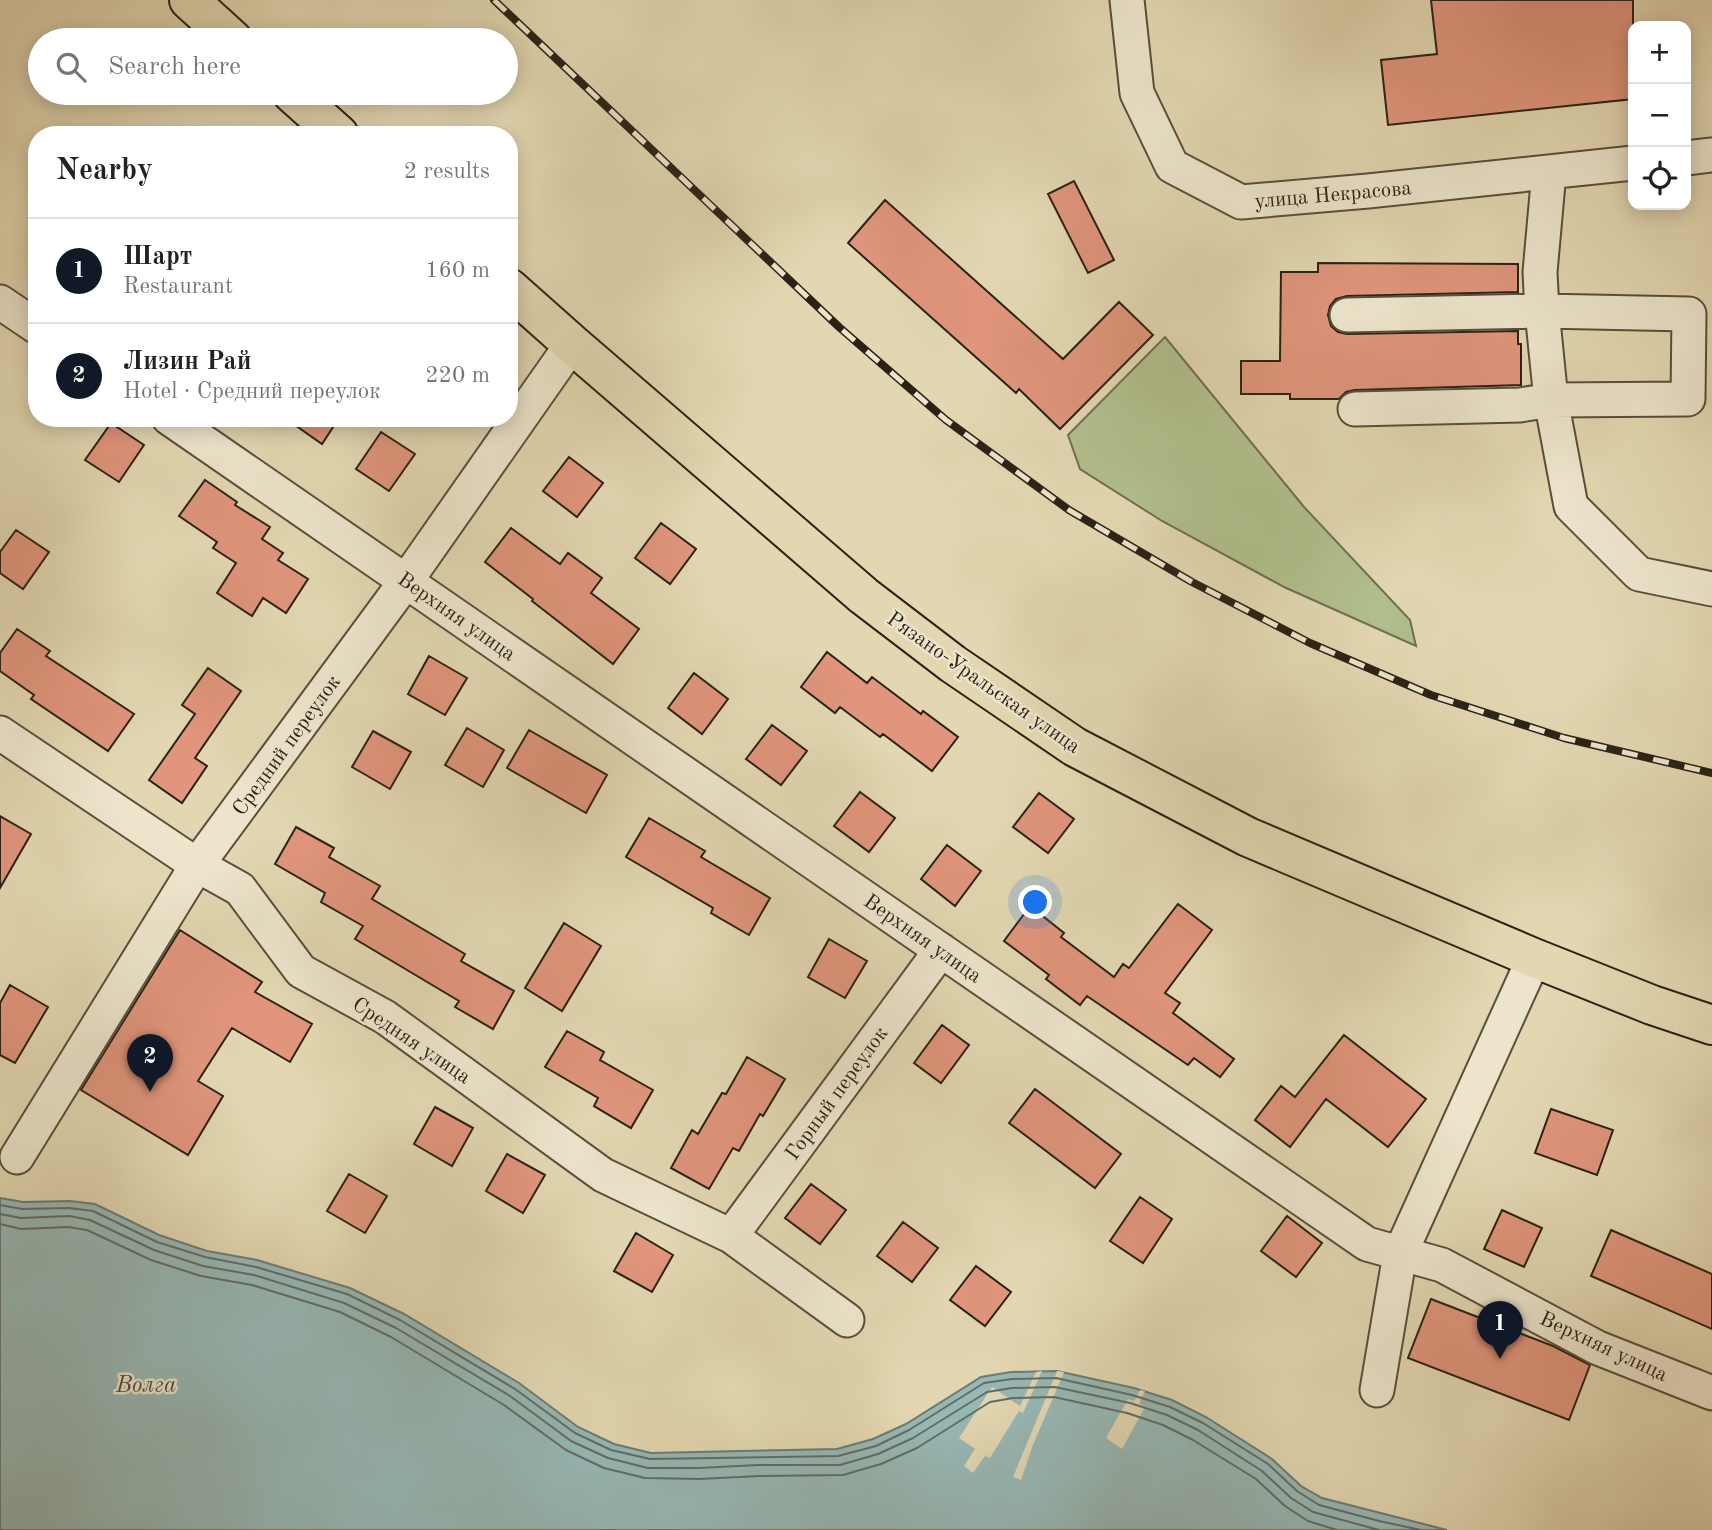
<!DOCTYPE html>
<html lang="en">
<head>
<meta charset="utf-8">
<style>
	:root { --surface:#fff; --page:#f2f2f2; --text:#222; --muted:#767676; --line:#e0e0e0; --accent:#111827 }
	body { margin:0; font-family:"Old Standard TT",serif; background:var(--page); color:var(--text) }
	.controls { position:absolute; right:21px; top:21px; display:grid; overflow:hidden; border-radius:14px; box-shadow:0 4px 18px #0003 }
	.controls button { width:63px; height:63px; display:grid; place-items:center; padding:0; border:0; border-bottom:2px solid var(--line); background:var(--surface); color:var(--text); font:35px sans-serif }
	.you { position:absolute; left:1036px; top:903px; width:24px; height:24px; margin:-18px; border:5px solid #fff; border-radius:50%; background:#1a73e8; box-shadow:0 0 0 10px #1a73e833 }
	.badge { display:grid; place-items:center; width:46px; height:46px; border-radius:50%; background:var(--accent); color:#fff; font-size:23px; font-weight:700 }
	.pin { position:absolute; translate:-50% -58px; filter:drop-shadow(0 2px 4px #0008) }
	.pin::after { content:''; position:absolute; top:37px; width:24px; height:21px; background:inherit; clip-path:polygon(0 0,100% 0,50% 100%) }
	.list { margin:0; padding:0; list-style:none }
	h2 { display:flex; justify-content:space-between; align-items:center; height:91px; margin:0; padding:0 28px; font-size:30px }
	h2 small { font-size:23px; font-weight:400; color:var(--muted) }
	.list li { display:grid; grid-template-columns:46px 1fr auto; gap:21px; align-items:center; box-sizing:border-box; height:105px; padding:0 28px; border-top:2px solid var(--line) }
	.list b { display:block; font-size:26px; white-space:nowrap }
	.list p { margin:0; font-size:23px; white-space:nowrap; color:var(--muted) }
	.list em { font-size:23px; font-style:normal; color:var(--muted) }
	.icon { flex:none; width:38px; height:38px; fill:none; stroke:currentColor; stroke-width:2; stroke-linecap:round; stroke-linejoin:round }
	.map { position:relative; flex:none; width:1712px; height:1530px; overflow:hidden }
	.search { position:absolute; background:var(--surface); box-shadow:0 4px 18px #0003; left:28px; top:28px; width:490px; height:77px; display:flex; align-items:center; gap:18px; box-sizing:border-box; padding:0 24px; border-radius:38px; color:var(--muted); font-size:26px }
	.panel { position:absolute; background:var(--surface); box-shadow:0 4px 18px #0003; left:28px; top:126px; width:490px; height:301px; border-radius:28px }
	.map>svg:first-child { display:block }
	.green { fill:#b1bf8d; stroke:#6e7052; stroke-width:2 }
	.water { fill:#97b8b5; stroke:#6c7c75; stroke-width:2 }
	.pier { fill:#e2d7b1 }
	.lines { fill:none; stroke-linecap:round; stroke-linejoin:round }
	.shore { stroke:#616d66; stroke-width:2 }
	.building { fill:#e0957c; stroke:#2b2216; stroke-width:2 }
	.minor-casing { stroke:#594f3d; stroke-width:37 }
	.major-casing { stroke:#2b2216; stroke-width:42 }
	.minor { stroke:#ece5cc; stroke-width:33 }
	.major { stroke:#e2d7b1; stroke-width:38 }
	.rail-casing { stroke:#2b2216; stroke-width:8 }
	.rail { stroke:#ece5cc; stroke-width:5; stroke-dasharray:16; stroke-linecap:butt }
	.labels { text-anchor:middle; stroke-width:5; stroke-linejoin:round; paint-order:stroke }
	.street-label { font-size:21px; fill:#2b2216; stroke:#ece5cc }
	.water-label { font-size:23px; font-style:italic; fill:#4b4f46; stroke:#ece5cc }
</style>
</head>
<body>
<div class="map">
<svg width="1712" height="1530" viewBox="0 0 1712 1530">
	<rect width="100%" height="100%" fill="#e2d7b1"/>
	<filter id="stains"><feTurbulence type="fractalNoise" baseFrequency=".00286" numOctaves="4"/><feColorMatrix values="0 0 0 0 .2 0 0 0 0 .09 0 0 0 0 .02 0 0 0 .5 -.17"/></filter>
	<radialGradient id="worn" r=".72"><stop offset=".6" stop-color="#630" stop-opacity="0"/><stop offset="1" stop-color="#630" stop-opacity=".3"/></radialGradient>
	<path class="green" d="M 1165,337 L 1304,507 L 1410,620 L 1416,646 L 1284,587 L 1162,521 L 1080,469 L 1068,435 Z"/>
	<path class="water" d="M 0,1198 L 23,1202 L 70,1201 L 95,1204 L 159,1235 L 207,1251 L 257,1260 L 350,1288 L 404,1314 L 519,1383 L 578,1427 L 614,1444 L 651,1453 L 837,1449 L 873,1439 L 906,1424 L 981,1377 L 1011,1372 L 1057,1371 L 1134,1388 L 1172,1400 L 1206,1417 L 1272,1459 L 1301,1486 L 1322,1498 L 1447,1530 L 0,1530 Z"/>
	<path class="pier" d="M 1042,1371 L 1023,1413 L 1019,1411 L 990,1458 L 985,1456 L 973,1473 L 964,1466 L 975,1449 L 959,1438 L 992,1387 L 1020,1406 L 1036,1372 Z
		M 1057,1371 L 1064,1372 L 1033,1445 L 1021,1480 L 1013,1477 Z
		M 1140,1390 L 1145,1391 L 1139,1403 L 1145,1407 L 1122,1449 L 1106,1438 L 1128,1399 L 1134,1401 Z"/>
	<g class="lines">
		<path class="shore" d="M 0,1205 L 22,1209 L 69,1208 L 93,1211 L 157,1242 L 205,1257 L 256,1267 L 347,1294 L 400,1320 L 515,1389 L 575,1433 L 611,1450 L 650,1459 L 838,1456 L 876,1446 L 909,1430 L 984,1383 L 1012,1379 L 1056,1378 L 1132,1395 L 1170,1407 L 1203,1423 L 1268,1464 L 1297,1491 L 1319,1505 L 1379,1521 L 1421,1530
			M 0,1214 L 21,1218 L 69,1216 L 90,1220 L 154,1250 L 203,1266 L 254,1275 L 344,1303 L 396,1328 L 510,1396 L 571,1441 L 608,1458 L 648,1468 L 699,1468 L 758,1465 L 840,1465 L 878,1454 L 913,1438 L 987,1392 L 1012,1388 L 1055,1387 L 1130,1403 L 1167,1415 L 1198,1430 L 1262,1471 L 1291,1498 L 1313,1512 L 1379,1530
			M 0,1224 L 21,1229 L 68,1227 L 87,1230 L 151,1260 L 201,1276 L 252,1285 L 340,1312 L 391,1337 L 504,1405 L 566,1450 L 604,1468 L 645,1478 L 699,1479 L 759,1476 L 843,1475 L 881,1464 L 917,1448 L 990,1402 L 1013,1398 L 1054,1397 L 1127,1413 L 1163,1425 L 1193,1440 L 1256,1479 L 1285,1506 L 1308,1521 L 1337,1530"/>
	</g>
	<path class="building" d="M 1431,0 L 1633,0 L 1633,99 L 1388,125 L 1381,60 L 1437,54 Z
		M 1074,181 L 1114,260 L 1088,273 L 1048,194 Z
		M 885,200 L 1063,359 L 1119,302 L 1153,335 L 1060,429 L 1019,389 L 1016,393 L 848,243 Z
		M 1318,263 L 1518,264 L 1518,292 L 1347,296 L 1336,299 L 1330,306 L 1328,315 L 1331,326 L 1338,332 L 1347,334 L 1518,331 L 1518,344 L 1521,344 L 1521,385 L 1355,390 L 1346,392 L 1339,399 L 1290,399 L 1290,394 L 1241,394 L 1241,361 L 1280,361 L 1281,272 L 1318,272 Z
		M 285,418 L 339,418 L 322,444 Z
		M 111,423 L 144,445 L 119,482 L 85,460 Z
		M 381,432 L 415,454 L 389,491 L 356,469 Z
		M 569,457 L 603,483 L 577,517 L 543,491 Z
		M 205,480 L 237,502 L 235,505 L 270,527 L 262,539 L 283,553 L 278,560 L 308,579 L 286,613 L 263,598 L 252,616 L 217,593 L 236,563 L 213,548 L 217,542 L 179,516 Z
		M 661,523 L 696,549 L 670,584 L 635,558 Z
		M 511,528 L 560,564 L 568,553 L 602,578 L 591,593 L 639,629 L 613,664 L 532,601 L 533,599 L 485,562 Z
		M 16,530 L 49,552 L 23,589 L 0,573 L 0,552 Z
		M 17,629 L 50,651 L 46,656 L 134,714 L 108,751 L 31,699 L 34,695 L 0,671 L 0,653 Z
		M 827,652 L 867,683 L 872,677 L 921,714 L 923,711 L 958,737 L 932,771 L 883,734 L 880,737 L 840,707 L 835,713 L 801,687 Z
		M 429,656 L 467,678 L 445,715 L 408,694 Z
		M 208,668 L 241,691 L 195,758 L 207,766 L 182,803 L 149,780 L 195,714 L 182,705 Z
		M 694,673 L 728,699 L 702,734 L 668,708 Z
		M 772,725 L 807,751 L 781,785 L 746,759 Z
		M 467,728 L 504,750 L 483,787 L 445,765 Z
		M 529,730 L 607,775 L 586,813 L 507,768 Z
		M 373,731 L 411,752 L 390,789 L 352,767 Z
		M 860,792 L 895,818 L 869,852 L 834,826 Z
		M 1039,793 L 1074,819 L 1048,853 L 1013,827 Z
		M 0,816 L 31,834 L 0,888 Z
		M 649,818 L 705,851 L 701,857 L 770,898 L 749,935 L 711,913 L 713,908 L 626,857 Z
		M 296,827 L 334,848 L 329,857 L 380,886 L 372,899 L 465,954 L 461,961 L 514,991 L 493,1029 L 455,1007 L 459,1001 L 355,939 L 363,926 L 321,902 L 325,893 L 275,864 Z
		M 947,845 L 981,871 L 955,906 L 921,879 Z
		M 1178,904 L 1212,930 L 1165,993 L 1180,1003 L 1173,1013 L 1234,1059 L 1220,1077 L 1194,1058 L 1188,1065 L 1087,996 L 1080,1005 L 1046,979 L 1049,975 L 1004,941 L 1030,906 L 1064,933 L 1061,937 L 1114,977 L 1123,964 L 1129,968 Z
		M 564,923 L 601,946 L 562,1011 L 525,988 Z
		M 180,930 L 262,982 L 255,992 L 312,1024 L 290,1062 L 232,1028 L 198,1081 L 223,1096 L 188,1155 L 81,1090 Z
		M 829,939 L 867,961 L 845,998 L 808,977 Z
		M 10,985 L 48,1007 L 15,1063 L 0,1055 L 0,1003 Z
		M 942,1025 L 969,1045 L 941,1083 L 914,1063 Z
		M 567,1031 L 604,1052 L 600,1060 L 653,1090 L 631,1128 L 594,1106 L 598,1098 L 545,1067 Z
		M 1344,1035 L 1426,1099 L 1388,1147 L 1326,1099 L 1290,1147 L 1255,1120 L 1281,1086 L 1295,1097 Z
		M 747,1057 L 785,1079 L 763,1116 L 760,1114 L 739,1151 L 733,1148 L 709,1189 L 671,1168 L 692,1130 L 698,1134 L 722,1093 L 726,1094 Z
		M 1035,1089 L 1121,1154 L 1095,1188 L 1009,1123 Z
		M 435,1107 L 473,1128 L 452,1166 L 414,1144 Z
		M 1551,1109 L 1613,1130 L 1597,1175 L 1535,1153 Z
		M 507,1154 L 545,1175 L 523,1213 L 486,1191 Z
		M 349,1174 L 387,1196 L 365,1233 L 327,1211 Z
		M 811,1184 L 846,1210 L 820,1244 L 785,1218 Z
		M 1140,1197 L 1172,1219 L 1143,1263 L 1110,1241 Z
		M 1502,1210 L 1542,1228 L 1524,1267 L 1484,1249 Z
		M 1287,1216 L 1322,1243 L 1296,1277 L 1261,1251 Z
		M 903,1222 L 938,1248 L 912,1282 L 877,1256 Z
		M 1611,1230 L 1712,1274 L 1712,1329 L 1591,1276 Z
		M 636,1233 L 673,1255 L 652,1292 L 614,1271 Z
		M 976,1266 L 1011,1292 L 985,1326 L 950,1300 Z
		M 1431,1299 L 1553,1346 L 1590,1365 L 1569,1420 L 1408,1358 Z"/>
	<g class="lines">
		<defs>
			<path id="minor" d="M 1127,0 L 1137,93 L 1172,166 L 1241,202 L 1368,191 L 1633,163
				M 1686,158 L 1712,155
				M 1549,172 L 1540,272 L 1542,311 L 1551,400 L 1571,506 L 1639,574 L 1712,589
				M 0,302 L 37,327
				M 1347,315 L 1542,311 L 1689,314 L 1688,399 L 1551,400 L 1520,405 L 1355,409
				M 169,418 L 1367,1244 L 1442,1265 L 1598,1348 L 1712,1393
				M 0,733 L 197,865 L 240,889 L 301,971 L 385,1017 L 603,1175 L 731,1236 L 847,1320
				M 17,1157 L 197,865 L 406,581 L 572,344
				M 731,1236 L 941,950
				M 1377,1390 L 1400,1254 L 1534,958"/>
			<path id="major" d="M 189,0 L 233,40
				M 292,93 L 339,135
				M 509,288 L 572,344 L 864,596 L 953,664 L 1075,747 L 1248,837 L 1534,958 L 1652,1005 L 1712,1025"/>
		</defs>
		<use href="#minor" class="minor-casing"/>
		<use href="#major" class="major-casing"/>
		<use href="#minor" class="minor"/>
		<use href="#major" class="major"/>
		<defs>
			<path id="rail" d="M 494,0 L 839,327 L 946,420 L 1069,510 L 1192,582 L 1310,643 L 1431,695 L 1564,738 L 1712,773"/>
		</defs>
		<use href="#rail" class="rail-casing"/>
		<use href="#rail" class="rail"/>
	</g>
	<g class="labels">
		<g class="street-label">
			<text transform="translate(1333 194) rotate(-5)" y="7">улица Некрасова</text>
			<text transform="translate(457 616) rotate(35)" y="7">Верхняя улица</text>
			<text transform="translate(984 682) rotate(35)" y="7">Рязано-Уральская улица</text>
			<text transform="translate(286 745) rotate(-54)" y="7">Средний переулок</text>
			<text transform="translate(923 938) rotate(35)" y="7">Верхняя улица</text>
			<text transform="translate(412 1040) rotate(34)" y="7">Средняя улица</text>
			<text transform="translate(836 1093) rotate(-54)" y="7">Горный переулок</text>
			<text transform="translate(1604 1346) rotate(25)" y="7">Верхняя улица</text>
		</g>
		<g class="water-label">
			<text x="146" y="1392">Волга</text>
		</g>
	</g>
	<rect width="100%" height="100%" filter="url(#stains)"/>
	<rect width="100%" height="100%" fill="url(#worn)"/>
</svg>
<div class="controls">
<button>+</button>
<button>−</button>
<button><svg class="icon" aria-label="locate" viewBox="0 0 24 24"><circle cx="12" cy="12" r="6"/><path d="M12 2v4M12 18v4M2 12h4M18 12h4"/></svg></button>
</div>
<div class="you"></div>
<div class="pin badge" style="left:1500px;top:1359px">1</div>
<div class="pin badge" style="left:150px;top:1092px">2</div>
<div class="search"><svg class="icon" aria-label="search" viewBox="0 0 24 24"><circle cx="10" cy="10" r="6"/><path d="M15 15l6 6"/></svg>Search here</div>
<section class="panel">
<h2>Nearby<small>2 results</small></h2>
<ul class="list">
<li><span class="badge">1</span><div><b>Шарт</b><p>Restaurant</p></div><em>160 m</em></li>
<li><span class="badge">2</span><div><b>Лизин Рай</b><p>Hotel · Средний переулок</p></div><em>220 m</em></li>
</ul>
</section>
</div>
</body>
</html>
